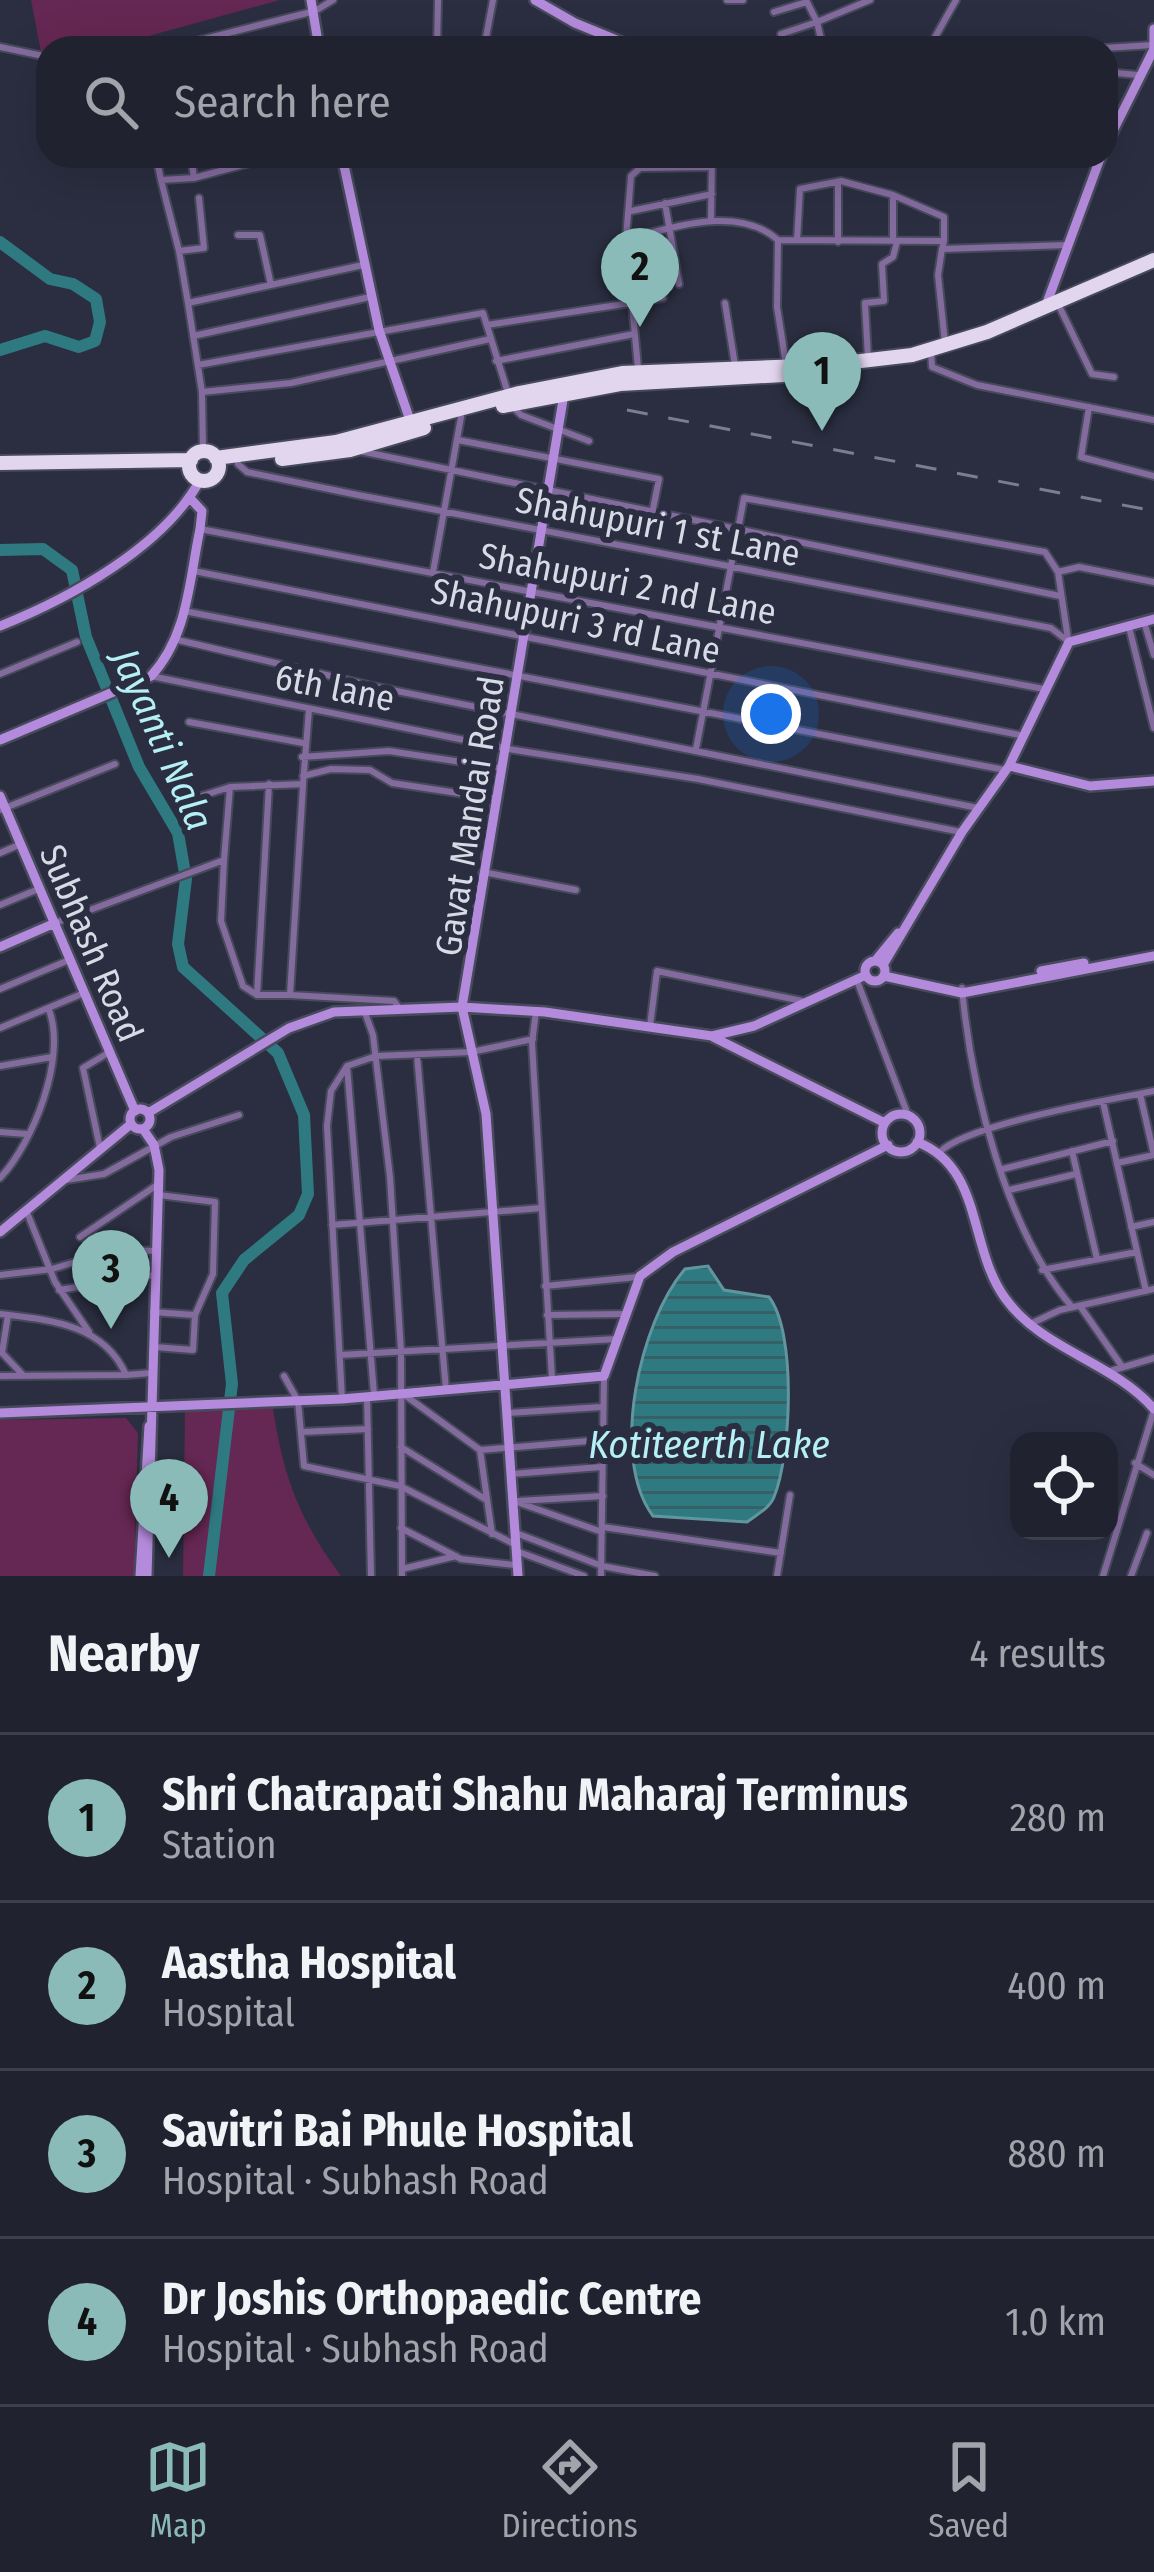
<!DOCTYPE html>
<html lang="en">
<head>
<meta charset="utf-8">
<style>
	:root { --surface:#202230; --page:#282a38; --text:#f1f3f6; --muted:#a2a4ab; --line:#3d3f4c; --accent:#8bbbb9 }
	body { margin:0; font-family:"Fira Sans Condensed",sans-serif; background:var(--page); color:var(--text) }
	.controls { position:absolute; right:36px; bottom:36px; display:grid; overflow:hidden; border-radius:24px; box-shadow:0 12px 48px #0002 }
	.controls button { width:108px; height:108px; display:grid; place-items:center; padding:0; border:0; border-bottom:3px solid var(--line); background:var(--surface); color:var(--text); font:60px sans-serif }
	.you { position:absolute; left:771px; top:714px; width:42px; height:42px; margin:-30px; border:9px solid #fff; border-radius:50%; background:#1a73e8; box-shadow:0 0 0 18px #1a73e833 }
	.badge { display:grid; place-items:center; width:78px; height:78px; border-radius:50%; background:var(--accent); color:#111; font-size:39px; font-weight:700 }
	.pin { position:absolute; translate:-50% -99px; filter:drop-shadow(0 3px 6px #0008) }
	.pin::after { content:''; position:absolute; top:63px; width:42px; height:36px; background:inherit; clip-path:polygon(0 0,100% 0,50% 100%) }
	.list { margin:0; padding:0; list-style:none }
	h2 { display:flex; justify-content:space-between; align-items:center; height:156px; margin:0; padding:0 48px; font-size:51px }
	h2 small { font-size:39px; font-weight:400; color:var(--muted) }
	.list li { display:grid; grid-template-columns:78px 1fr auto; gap:36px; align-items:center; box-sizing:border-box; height:168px; padding:0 48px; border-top:3px solid var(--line) }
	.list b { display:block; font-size:45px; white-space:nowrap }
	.list p { margin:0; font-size:39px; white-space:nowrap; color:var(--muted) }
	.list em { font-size:39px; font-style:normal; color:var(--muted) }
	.icon { flex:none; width:66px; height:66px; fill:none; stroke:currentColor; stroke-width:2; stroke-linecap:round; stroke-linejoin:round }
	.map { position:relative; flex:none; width:1154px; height:1576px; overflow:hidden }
	.search { position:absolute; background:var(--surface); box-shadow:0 12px 48px #0002; left:36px; right:36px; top:36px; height:132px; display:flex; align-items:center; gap:30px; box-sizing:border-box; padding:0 42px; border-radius:36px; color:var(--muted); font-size:45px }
	.sheet { height:828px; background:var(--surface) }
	nav { display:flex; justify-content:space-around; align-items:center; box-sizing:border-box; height:168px; border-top:3px solid var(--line); background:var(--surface); font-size:33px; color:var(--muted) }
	nav a { display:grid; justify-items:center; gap:6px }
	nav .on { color:var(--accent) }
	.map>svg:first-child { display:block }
	.park { fill:#652753 }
	.water { fill:url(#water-rules); stroke:#61969f; stroke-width:3 }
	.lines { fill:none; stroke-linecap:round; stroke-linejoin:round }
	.river { stroke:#2f7981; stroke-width:12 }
	.street-casing { stroke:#464a5b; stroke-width:10 }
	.secondary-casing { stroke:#464a5b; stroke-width:14 }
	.highway-casing { stroke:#464a5b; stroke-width:18 }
	.street { stroke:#846b9e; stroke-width:6 }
	.secondary { stroke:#b48bdc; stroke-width:9 }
	.highway { stroke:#e2d6ef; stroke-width:14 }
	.rail { stroke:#7a7e8d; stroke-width:3; stroke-dasharray:21 21; stroke-linecap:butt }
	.labels { text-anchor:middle; stroke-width:12; stroke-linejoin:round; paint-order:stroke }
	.street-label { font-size:36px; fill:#d7dbe6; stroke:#2a2e40 }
	.water-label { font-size:39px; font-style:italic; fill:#b5f0f7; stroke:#2a2e40 }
</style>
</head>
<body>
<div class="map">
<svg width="1154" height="1576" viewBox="0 0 1154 1576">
	<defs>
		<pattern id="water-rules" width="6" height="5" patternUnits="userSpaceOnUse" patternTransform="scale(3)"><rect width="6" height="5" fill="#2f7981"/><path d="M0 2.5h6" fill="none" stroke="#376066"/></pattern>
	</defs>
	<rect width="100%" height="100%" fill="#2a2e40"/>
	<path class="park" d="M 31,0 L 280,0 L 105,48 L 41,52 Z
		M 272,1402 C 283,1475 297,1516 341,1576 L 183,1576 L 185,1407 Z
		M 126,1418 L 138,1433 L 134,1576 L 0,1576 L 0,1420 Z"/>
	<path class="water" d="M 708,1266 L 724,1290 L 769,1297 C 797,1333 791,1456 774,1497 C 770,1508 756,1515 747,1522 L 653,1516 C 609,1457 640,1321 685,1269 Z"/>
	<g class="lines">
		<path class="river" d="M 0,242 L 50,279 L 73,284 L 96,299 L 100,322 L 95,341 L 79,347 L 45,336 L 0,350
			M 0,550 L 43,549 L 72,570 L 86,637 L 139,767 L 178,833 L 186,879 L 178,944 L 183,967 L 278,1053 L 304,1115 L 308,1194 L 299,1215 L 244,1260 L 222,1293 L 232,1384 L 209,1576"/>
		<defs>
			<path id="street" d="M 727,0 L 743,0
				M 774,12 L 807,2 L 817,22 L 870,0
				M 781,34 L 817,22 L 823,48
				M 0,47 L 48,57
				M 169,48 L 315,11 L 333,0
				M 437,48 L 438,0
				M 484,48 L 493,0
				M 929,48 L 956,0
				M 1104,48 L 1153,45
				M 1106,72 L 1138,75
				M 156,156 L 161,180 L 194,178 L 276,156
				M 191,156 L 194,178
				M 224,156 L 225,168
				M 433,160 L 433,156
				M 161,180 L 179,251
				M 838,182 L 838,242
				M 893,195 L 944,217 L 944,241
				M 665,203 L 679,284
				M 631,211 L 712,194
				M 711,221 L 712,156
				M 238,235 L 260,235 L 271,285
				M 626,239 C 673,228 737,204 778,240 L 777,307 L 786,364
				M 778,240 L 944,241 L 942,249
				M 797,240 L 800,189 L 841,181 L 893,195 L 893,241
				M 188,303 L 179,251 L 204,248 L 199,198
				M 725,303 L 735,365
				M 1060,308 L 1092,374 L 1114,377
				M 487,325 L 663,298
				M 193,336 L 370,297
				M 945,343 L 938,275 L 942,249 L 1067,245
				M 931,351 L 932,367 L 977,385 L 1154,420
				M 868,358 L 865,303 L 884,301 L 882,264 L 893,257 L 897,242
				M 496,361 L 634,334
				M 198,365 L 483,313 L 508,393
				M 638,368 L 626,239 L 631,176 L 640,168 L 712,167
				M 202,392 L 291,383 L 490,339
				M 512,406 L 521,415 L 589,441
				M 1089,407 L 1081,457 L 1154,476
				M 458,440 L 659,479 L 652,514
				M 360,451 L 1060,596
				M 203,452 L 202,392 L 188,303 L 363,265
				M 238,464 L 247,472 L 358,495 L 1051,628 L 1069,642
				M 200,529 L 1044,689
				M 194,571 L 1020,735
				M 433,572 L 461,417
				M 184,611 L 1005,770
				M 1144,622 L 1154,655
				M 1129,627 L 1154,728
				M 1068,639 L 1058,572 L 1079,567 L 1154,582
				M 178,640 L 377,687 L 978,808
				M 0,674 L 77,642
				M 151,676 L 508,749 L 698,779 L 961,832
				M 189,722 L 303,743
				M 696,749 L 744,498 L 1045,552 L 1058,572
				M 302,757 L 389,751 L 501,768
				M 303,776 L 331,769 L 370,770 L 392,783 L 497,799
				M 192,799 L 230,787
				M 0,810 L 115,764
				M 0,853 L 21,844
				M 224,860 L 221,921 L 243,986 L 257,995 L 290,995 L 303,785
				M 488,873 L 576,890
				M 0,905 L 41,888
				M 55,923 L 224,860 L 230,787 L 303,784 L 309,709
				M 856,978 L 908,1115
				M 962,988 C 971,1089 1006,1230 1072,1307
				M 0,989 L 69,960
				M 257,995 L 269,784
				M 290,995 L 394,1001 L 400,1009
				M 364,1010 L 373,1035 L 390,1177 L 401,1351 L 402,1576
				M 536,1011 L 532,1043 L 552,1379
				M 650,1026 L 657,971 L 802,1001
				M 0,1028 L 84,993
				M 417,1055 L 446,1390
				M 0,1066 L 52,1057
				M 1140,1094 L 1154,1155
				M 1103,1102 L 1146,1291
				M 0,1132 L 26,1134
				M 100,1148 L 83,1068 L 108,1053
				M 1072,1151 L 1097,1259
				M 940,1152 C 965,1125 1112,1099 1154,1091
				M 1117,1163 L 1154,1155
				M 1003,1169 L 1113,1141
				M 0,1178 C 33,1143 67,1058 49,1010
				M 66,1180 L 104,1174 L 171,1137 L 239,1115
				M 1009,1190 L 1076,1174
				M 26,1210 L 55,1282 L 89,1332
				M 332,1225 L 541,1208
				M 1131,1227 L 1154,1222
				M 80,1237 L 157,1185
				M 1042,1270 L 1137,1252
				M 0,1275 L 52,1269 L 115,1250 L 156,1251
				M 545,1286 L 637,1277
				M 59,1290 L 155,1275
				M 1080,1306 L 1121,1365
				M 153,1312 L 195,1315 L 213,1274 L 215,1202 L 159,1195
				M 0,1314 C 50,1320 104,1324 126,1375 L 151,1373
				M 547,1315 L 625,1314
				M 1030,1324 L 1060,1310 L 1154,1289
				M 155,1347 L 193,1350 L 195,1315
				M 2,1353 L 8,1315
				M 3,1354 L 22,1374
				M 340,1355 L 616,1339
				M 1107,1372 L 1154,1358
				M 0,1376 L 126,1375
				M 284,1376 L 298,1401 L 304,1466 L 400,1486 L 514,1544
				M 374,1394 L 347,1066 L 376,1056 L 471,1052 L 533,1039
				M 406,1396 L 480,1450 L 600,1440
				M 367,1397 L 371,1576
				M 342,1399 L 327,1126 L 331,1091 L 347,1066
				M 508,1413 L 601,1407
				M 301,1432 L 368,1429
				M 401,1447 L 485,1499
				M 480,1450 L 492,1534
				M 1135,1463 L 1154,1475
				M 511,1474 L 601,1467
				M 514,1501 L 602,1532
				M 518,1501 L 603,1496
				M 603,1527 L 781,1553
				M 401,1528 L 461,1559 L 515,1565
				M 516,1533 L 602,1566 L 655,1576
				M 519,1552 L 584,1576
				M 402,1569 L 456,1556
				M 601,1576 L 604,1376
				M 777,1576 L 790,1495
				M 1103,1576 L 1154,1410
				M 1131,1576 L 1147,1533"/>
			<path id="secondary" d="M 311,0 L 319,48
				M 535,0 L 575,23 L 636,48
				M 1154,29 L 1154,50
				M 1106,145 L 1154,49
				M 342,156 L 379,330 L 412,426
				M 1077,156 L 1098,162
				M 1045,308 L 1101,156
				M 0,626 C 68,599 164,547 200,480
				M 0,740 L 151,676 C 188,636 189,581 200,529 L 202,511 L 189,497
				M 1009,766 L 1090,786 L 1154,781
				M 0,796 L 135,1111
				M 0,947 L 55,923
				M 875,961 L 898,933
				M865 971a10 10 0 1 1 20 0a10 10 0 1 1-20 0Z
				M 883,965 L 962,832 L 1009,766 L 1069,642 L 1154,619
				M 1041,971 L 1084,963
				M 884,976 L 962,993 L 1154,956
				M 713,1037 L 885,1123
				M130 1119a10 10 0 1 1 20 0a10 10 0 1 1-20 0Z
				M 148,1113 L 289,1028 L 334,1012 L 462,1007 L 545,1012 L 712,1036 L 754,1026 L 866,975
				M882 1133a19 19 0 1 1 38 0a19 19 0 1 1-38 0Z
				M 143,1129 L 154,1145 L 159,1170 L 147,1576
				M 917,1142 C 983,1167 968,1247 1005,1298 C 1042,1350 1112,1361 1154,1409
				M 0,1232 L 131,1124
				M 0,1413 L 342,1399 L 604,1376 L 640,1276 L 673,1252 L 888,1145
				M 140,1576 L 149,1426
				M 518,1576 L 486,1114 L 462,1007 L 564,394"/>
			<path id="highway" d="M 503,406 L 620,384 L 802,374
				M189 466a15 15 0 1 1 30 0a15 15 0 1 1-30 0Z
				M 216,458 L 336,442 L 519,393 L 622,373 L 827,365 L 912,355 L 987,332 L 1154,260
				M 282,459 L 350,450 L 424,428
				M 0,463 L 191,460"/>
		</defs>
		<use href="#street" class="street-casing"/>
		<use href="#secondary" class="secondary-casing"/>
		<use href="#highway" class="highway-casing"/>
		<use href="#street" class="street"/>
		<use href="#secondary" class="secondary"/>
		<use href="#highway" class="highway"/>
		<path class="rail" d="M 627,410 L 1154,511"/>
	</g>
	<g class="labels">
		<g class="street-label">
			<text transform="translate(658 526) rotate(11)" y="13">Shahupuri 1 st Lane</text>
			<text transform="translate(628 583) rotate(11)" y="13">Shahupuri 2 nd Lane</text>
			<text transform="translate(576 620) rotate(12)" y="13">Shahupuri 3 rd Lane</text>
			<text transform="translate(335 687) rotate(11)" y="13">6th lane</text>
			<text transform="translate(469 816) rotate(-81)" y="13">Gavat Mandai Road</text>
			<text transform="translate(92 943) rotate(67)" y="13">Subhash Road</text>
		</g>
		<g class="water-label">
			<text transform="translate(163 739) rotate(66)" y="14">Jayanti Nala</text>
			<text x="709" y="1458">Kotiteerth Lake</text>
		</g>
	</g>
</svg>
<div class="controls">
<button><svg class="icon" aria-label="locate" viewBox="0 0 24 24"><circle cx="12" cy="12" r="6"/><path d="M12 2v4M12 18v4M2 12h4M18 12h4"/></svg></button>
</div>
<div class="you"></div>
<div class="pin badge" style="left:822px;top:431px">1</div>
<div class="pin badge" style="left:640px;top:327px">2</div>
<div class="pin badge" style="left:111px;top:1329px">3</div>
<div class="pin badge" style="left:169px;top:1558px">4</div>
<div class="search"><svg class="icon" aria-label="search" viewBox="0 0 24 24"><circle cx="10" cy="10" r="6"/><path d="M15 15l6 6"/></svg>Search here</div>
</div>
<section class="sheet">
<h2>Nearby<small>4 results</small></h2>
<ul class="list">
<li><span class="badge">1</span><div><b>Shri Chatrapati Shahu Maharaj Terminus</b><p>Station</p></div><em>280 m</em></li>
<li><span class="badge">2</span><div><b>Aastha Hospital</b><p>Hospital</p></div><em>400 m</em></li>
<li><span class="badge">3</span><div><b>Savitri Bai Phule Hospital</b><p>Hospital · Subhash Road</p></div><em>880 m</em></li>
<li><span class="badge">4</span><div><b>Dr Joshis Orthopaedic Centre</b><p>Hospital · Subhash Road</p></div><em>1.0 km</em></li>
</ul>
</section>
<nav>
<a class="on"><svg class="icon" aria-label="map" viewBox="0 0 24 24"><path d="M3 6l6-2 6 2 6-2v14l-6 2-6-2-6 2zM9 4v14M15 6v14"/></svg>Map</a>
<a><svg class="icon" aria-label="directions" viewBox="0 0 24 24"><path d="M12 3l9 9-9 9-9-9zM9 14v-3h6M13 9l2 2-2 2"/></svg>Directions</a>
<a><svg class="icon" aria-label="saved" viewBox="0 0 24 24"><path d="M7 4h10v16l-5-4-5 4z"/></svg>Saved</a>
</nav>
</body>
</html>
